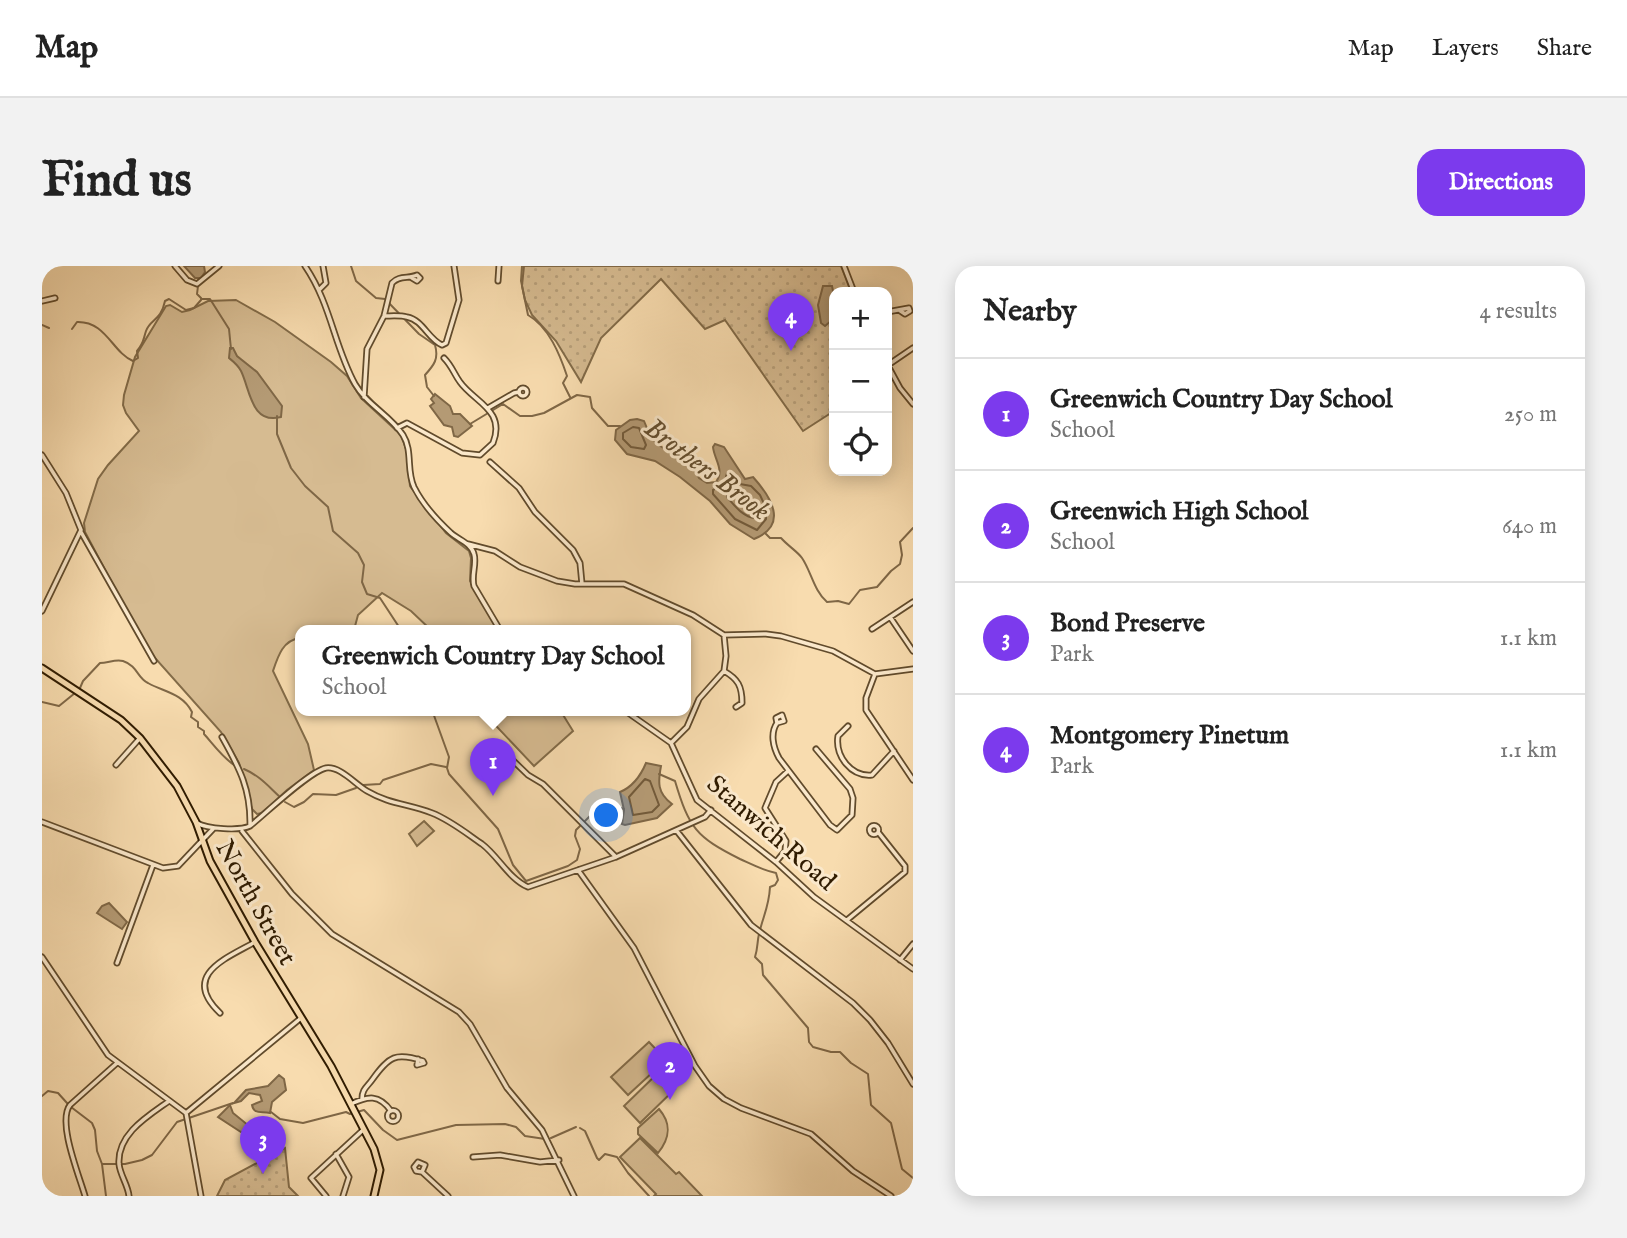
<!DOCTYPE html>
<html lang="en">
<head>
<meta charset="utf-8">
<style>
	:root { --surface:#fff; --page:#f2f2f2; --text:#222; --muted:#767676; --line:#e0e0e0; --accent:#7c3aed }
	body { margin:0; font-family:"IM FELL English",serif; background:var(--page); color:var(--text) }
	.controls { position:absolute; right:21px; top:21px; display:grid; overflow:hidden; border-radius:14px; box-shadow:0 4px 18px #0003 }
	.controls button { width:63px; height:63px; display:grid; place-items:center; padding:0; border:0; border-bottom:2px solid var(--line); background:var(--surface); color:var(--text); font:35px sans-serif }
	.you { position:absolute; left:565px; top:550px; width:24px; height:24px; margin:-18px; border:5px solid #fff; border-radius:50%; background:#1a73e8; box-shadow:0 0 0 10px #1a73e833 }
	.badge { display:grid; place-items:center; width:46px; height:46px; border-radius:50%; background:var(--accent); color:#fff; font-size:23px; font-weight:700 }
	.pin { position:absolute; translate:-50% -58px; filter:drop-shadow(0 2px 4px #0008) }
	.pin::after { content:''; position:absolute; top:37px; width:24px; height:21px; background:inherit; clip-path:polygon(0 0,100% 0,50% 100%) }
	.popup { position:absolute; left:253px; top:359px; width:396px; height:91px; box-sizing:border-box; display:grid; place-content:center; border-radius:14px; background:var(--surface); filter:drop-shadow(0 2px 5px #0005); font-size:23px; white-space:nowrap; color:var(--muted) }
	.popup b { font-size:26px; color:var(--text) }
	.popup::after { content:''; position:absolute; left:50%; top:100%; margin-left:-14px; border:14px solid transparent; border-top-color:var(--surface) }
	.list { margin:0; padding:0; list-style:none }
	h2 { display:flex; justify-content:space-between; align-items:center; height:91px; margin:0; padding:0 28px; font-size:30px }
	h2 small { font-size:23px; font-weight:400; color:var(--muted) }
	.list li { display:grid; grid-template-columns:46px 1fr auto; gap:21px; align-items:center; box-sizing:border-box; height:112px; padding:0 28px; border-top:2px solid var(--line) }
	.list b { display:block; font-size:26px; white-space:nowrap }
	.list p { margin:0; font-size:23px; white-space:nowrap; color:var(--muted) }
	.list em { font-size:23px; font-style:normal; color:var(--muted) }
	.icon { flex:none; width:38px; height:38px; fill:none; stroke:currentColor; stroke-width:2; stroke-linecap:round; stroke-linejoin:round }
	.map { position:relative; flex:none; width:871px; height:930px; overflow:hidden; border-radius:21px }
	header { display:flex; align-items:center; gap:42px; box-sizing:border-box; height:98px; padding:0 35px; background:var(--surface); border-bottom:2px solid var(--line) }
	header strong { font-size:33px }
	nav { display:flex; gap:38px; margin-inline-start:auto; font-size:24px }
	.intro { display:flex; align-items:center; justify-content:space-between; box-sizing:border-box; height:168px; padding:0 42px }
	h1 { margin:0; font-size:49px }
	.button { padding:18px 32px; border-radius:21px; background:var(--accent); color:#fff; font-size:24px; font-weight:700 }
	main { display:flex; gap:42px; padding:0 42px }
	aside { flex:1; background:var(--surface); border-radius:21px; box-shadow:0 4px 18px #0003 }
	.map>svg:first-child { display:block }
	.grass { fill:#d6bb91; stroke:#826b48; stroke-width:2 }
	.park { fill:url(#park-dots); stroke:#826b48; stroke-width:2 }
	.water { fill:#b49a74; stroke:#7f6746; stroke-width:2 }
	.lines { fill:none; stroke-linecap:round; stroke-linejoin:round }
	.shore { stroke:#725a3a; stroke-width:2 }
	.stream { stroke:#7f6746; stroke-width:2 }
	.minor-casing { stroke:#614b2c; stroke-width:7 }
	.major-casing { stroke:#2f1b00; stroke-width:9 }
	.minor { stroke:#fae8cb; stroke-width:3.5 }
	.major { stroke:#f8dcaf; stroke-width:5 }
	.labels { text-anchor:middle; stroke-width:6; stroke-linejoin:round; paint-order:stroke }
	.street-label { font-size:26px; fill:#2f1b00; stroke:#fae8cb }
	.water-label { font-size:28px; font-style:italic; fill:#644e2e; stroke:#fae8cb }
</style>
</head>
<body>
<header>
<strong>Map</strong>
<nav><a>Map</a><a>Layers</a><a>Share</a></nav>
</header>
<div class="intro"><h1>Find us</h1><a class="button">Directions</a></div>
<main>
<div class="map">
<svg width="871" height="930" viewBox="0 0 871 930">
	<defs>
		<pattern id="park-dots" width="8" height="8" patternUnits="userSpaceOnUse" patternTransform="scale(1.75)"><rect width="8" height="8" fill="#d6bb91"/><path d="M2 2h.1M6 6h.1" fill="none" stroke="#b8a07b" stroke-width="1.8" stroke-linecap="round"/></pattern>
	</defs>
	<rect width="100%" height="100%" fill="#f8dcaf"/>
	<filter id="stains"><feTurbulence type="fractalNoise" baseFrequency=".00286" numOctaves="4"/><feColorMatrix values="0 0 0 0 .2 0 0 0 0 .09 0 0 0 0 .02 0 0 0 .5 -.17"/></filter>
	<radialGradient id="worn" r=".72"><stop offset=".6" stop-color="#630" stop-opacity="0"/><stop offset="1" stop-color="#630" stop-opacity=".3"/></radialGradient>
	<path class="grass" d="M 194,34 L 233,56 L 289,96 L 305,110 L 319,132 L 359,169 L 365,186 L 368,220 L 404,267 L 427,285 L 429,292 L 428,315 L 456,364 L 389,364 L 369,345 L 340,327 L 316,349 L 312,364 L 258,364 L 258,372 C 241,374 236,390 231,405 L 266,478 L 272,504 L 245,524 L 220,547 L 215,548 L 210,543 L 197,497 L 179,466 L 105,383 L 43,266 L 42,257 L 56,213 L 66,199 L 97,165 L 84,147 L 81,139 L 82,129 L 93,91 L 124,40 L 128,39 L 140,46 L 148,44 L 166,35 Z
		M 439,444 L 518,444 L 531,465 L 492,500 Z
		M 382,555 L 392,565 L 375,580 L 367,568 Z
		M 607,776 L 624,794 L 586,829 L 569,811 Z
		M 617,806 L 633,823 L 598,857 L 582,840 Z
		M 617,843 C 630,858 628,872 616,887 L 596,868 L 596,862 Z
		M 598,872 L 634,908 L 637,906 L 660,930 L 612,930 L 614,928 L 578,891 Z"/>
	<path class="park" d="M 480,0 L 799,0 L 809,26 L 792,26 L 792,145 L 761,165 L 683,54 L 663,63 L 619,13 L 559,72 L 539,116 L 514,75 L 490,49 L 483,34 L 479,15 Z
		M 243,882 L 247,921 L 256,930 L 175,930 L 183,914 Z"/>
	<path class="water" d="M 142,0 L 162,0 L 163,6 L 159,12 L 153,12 Z
		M 781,20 L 790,20 L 792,30 L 792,55 L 789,55 L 783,60 L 779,57 L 776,39 Z
		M 188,82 L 191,82 L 195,90 L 215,106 L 240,140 L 239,151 C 209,159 208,123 199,105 C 196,99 192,96 187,92 Z
		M 393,128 L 408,140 L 411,148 L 418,148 L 430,160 L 416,171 L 412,170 L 410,161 L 402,159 L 388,140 L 392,137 L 389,133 Z
		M 595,153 L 602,155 C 614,186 620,180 647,193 L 657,212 L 665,217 L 674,216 C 683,204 672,193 671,181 L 673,178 L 682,181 L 703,213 L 711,211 C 729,231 747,259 712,273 L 688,258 L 668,235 L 638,211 L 613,195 L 585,188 L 573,174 L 574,164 L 588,154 Z
		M 604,497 L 619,500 C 616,516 615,527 630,538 L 615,552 L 583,559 L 580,558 L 582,544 L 578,526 C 590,521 599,509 604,497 Z
		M 67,637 L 85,656 L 80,663 L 55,647 L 60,640 Z
		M 237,809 L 242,813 L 244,824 L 230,836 L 228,847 C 219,845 212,849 210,839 L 220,835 L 218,829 L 207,827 L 199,835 L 192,837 L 204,824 L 226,820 Z
		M 188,839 L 191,847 L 212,864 L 210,869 L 205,870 L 176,851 Z"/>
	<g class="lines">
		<path class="shore" d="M 591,161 L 597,162 L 604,179 L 602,183 L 589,181 L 581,173 L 581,167 Z
			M 690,206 L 698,218 L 709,220 L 718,229 L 724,242 L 724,253 L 715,264 L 693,253 L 671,228 L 671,224 L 682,218 L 685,207 Z
			M 691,223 C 704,231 718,233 713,252 C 701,251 693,240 685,231 L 685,227 Z
			M 603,513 L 608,515 L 617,539 L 610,546 L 591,549 L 587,531 Z"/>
		<path class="stream" d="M 309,0 L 314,15 L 334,32 L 343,33 L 377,68 L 393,79 C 397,93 392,99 383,109 L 385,121 L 392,130
			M 482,0 L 480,20 L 486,49 C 507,61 518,89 525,110 L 521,117 L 528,131
			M 156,20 L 155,28 L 159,32
			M 159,33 L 168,33 L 187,63 L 189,83
			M 0,59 L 7,62
			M 30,63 L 35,56 C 64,55 70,86 91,95 L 96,92 L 95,85 C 102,77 101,74 104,65 C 108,53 119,55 123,35 L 127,33 L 144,44 L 152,42 L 159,34
			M 235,150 L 235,168 L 249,202 L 263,220 L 286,241 L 291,265 L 316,287 L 322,299 L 320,316 L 325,328 L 338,332 L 359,364
			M 428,158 L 461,138 L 478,150 L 490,150 L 502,147 L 535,129 L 548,131 L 550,142 L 566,160 L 578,160
			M 723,267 L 728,272 L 739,272 C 745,279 756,286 760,292 C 769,305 772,325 785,336 L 796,335 L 807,338 L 818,324 L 835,321 L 849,305 L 858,298 L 860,289 L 858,276 L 871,262
			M 38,422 L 41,415 L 58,397 C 66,397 73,393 81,395 C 96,400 95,412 106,417 C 122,426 140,427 150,446 L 149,451 L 156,456 L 156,461 L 162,465 L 162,468 C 171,478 179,490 192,499
			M 0,436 L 17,440 L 33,427
			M 390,444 L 407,491 L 405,502 L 407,508 L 456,563 L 471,599 L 484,615 L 526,600 L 535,594 L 538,583 L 533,570 L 534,564 L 549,549 L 552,539 L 563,537 L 582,543
			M 202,503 C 218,510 226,520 238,531
			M 617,508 L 633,515 C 647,562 654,571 698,593 C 711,599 720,604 734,607 L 736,614 L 733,619 L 728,621 C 727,641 721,650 717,668 C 715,676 716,682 713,691 L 720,698 L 721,709 L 766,762 L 767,776 L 771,781 L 789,786 L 798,786 L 809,797 L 826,808 L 829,839 L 849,857 L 860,903 L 871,912
			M 321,519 L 338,518 L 341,514 L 389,498 L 404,501
			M 243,536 L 252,541 L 262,536 L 271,528 L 294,529 L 314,522
			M 0,830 L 6,825 L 16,827 L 25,837
			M 29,841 L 50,857 L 53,864 L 55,885 L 60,898 L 64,930
			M 229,846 L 238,853 L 261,857 L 304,846 L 308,848 L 322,844 L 341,864 L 355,874 L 414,859 L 463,858 L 474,861 L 483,870 L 503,873
			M 538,862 L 543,865 L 555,892 L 557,894 L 563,888 L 575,891 L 586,907 L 607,930
			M 509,872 L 534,861
			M 60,898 L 83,898 L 100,894 L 110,889 L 135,856 L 191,837"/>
		<defs>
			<path id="minor" d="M 133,0 L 145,14 L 155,18 L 177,0
				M 263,0 C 289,38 292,80 313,118 C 325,139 348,149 361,169 C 371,185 364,204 372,221 C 380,237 396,255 409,267 C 417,274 429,277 432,288 C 435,298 429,309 432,320 L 458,364
				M 802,0 L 812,26
				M 456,15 L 457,0
				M 278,23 L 284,17 L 281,0
				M 0,35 L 13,32
				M 845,46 L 867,42 L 868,45 L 863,48 L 857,44
				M 342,50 C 349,50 358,49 365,51 C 381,54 386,73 400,79 L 404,77 L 417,34 L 412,0
				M 845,98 L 858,122 L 871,138
				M 846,99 L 871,82
				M477 126a4 4 0 1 1 8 0a4 4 0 1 1-8 0Z
				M 322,131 L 325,83 L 342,50 L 350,17 C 357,9 367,13 375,9 L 378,12 L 375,15 L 370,12
				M 446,142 L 472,127 L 477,126
				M 355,162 L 365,157 L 420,187 L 438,189 L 451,177 C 464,144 432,136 418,116 C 412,108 410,100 402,92
				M 0,189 L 24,227 L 39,264 L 0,345
				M 448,196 L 477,222 L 493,246 L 531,284 L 538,297 L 540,318
				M 39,266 L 112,395
				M 426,278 L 453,285 L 478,301 L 515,315 L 533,318 L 582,318 L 651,349 L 682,369 L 724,368 L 739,370 L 791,385 L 833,408 L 871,403
				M 848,351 L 871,385
				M 830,363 L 871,336
				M 682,405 C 696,413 700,420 700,437 L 694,441
				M 833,408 L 824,432 L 824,444 L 871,514
				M 582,444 L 629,477 L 655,534 L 734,596 L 772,631 L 871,703
				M 735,457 L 742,455 L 740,449 L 734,452 L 735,457 C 728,467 731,481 737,492 L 788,559 L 795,564 L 810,549 L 811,532 L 808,523 L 774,483
				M 806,460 L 796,470 C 793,490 809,511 830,509 L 852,485
				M 180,471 C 198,503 209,524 208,560
				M 629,477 L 645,461 L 657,433 L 682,405 L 684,390 L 682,369
				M 456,480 L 486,509 L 501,518 L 574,591
				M 74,499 L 98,472
				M 0,556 L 121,602 L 136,600 L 171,563
				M 155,557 C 165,563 198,565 208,560 C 223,548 268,505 284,502 C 298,500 313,518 325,525 C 347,538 367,538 390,547 C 408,554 424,567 440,578 C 456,590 467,613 486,621 L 574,591 L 663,551 L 669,544
				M827.5 564a4.5 4.5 0 1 1 9 0a4.5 4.5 0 1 1-9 0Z
				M 634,564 L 709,659 L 811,737 L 828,754 L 846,777 L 871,818
				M 200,565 L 250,628 L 290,668 L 417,746 L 428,758 L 465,822 L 500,864 L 532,930
				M 734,596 L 743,585 L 744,575 L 723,542 L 734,516 L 746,505
				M 536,604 L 592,682 L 653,800 L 667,820 L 682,833 L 699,842 L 769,868 L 811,905 L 849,930
				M 805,654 L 863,606 L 863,600 L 836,566
				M 0,691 L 66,789 L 144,847 L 159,930
				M 858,694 L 871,678
				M 75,697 L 111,599
				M 178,747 C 138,709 185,692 213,676
				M 320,833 C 320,823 325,821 330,814 C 347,790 354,786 381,795 L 382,797 L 375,799 L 376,793
				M 309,838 C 326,830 337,828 349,845
				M345.5 850a5.5 5.5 0 1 1 11 0a5.5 5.5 0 1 1-11 0Z
				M 144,847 L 259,752
				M 294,888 L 307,911 L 301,930
				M 431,891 L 458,889 L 498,896 L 517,894
				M 380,906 L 383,899 L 376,896 L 372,901 L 374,905 L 380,906 L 406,930
				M 43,930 C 37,909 15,856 28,839 L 75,797
				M 87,930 C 86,919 78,909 77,898 C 75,868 106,850 127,835
				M 284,930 L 269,912 L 321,864"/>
			<path id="major" d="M 0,402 L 79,454 L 98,472 L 135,520 L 154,556 L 168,595 L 213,676 L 289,800 L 332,883 L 338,904 L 332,930"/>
		</defs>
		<use href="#minor" class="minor-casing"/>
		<use href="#major" class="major-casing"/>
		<use href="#minor" class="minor"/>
		<use href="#major" class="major"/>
	</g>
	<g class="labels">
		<g class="street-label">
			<text transform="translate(730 566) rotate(41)" y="9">Stanwich Road</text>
			<text transform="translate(215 636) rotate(61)" y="9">North Street</text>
		</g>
		<g class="water-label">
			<text transform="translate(666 202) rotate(37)" y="10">Brothers Brook</text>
		</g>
	</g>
	<rect width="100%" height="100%" filter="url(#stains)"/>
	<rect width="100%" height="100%" fill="url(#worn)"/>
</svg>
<div class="controls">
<button>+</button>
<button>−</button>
<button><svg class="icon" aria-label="locate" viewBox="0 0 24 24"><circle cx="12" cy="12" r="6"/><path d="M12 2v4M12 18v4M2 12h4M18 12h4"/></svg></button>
</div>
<div class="you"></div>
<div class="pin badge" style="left:451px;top:530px">1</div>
<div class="popup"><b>Greenwich Country Day School</b>School</div>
<div class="pin badge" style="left:628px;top:834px">2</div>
<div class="pin badge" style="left:221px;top:908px">3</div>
<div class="pin badge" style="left:749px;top:85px">4</div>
</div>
<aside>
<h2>Nearby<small>4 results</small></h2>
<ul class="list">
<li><span class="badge">1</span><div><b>Greenwich Country Day School</b><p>School</p></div><em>250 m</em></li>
<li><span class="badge">2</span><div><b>Greenwich High School</b><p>School</p></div><em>640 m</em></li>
<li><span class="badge">3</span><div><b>Bond Preserve</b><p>Park</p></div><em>1.1 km</em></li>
<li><span class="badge">4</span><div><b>Montgomery Pinetum</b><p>Park</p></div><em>1.1 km</em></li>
</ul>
</aside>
</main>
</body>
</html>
